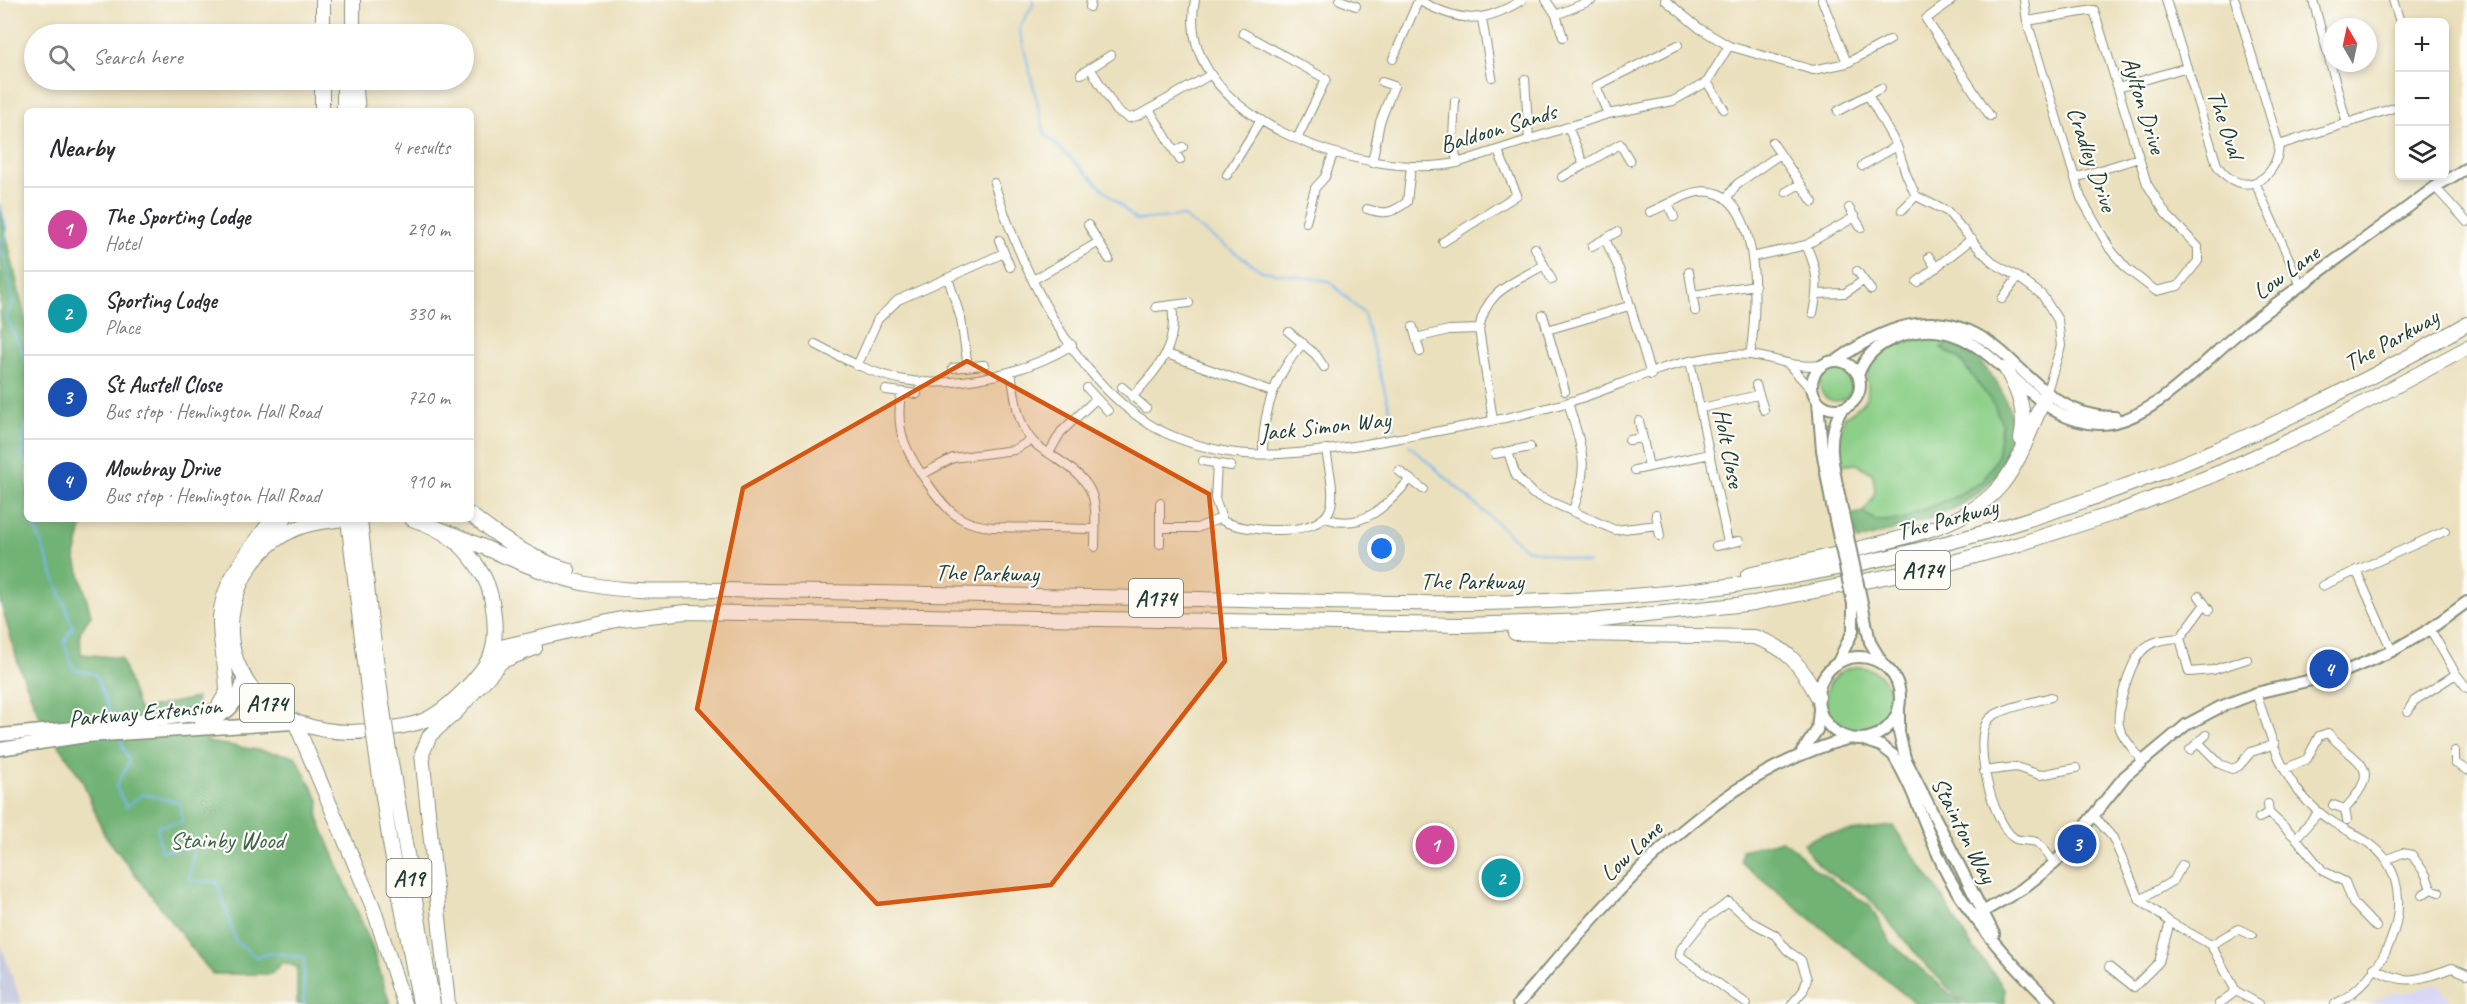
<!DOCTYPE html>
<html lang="en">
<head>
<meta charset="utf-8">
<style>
	:root { --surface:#fff; --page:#f7f7f7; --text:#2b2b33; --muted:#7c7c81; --line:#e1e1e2; --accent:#1a73e8 }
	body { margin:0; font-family:Caveat,sans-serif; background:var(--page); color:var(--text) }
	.controls { position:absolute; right:18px; top:18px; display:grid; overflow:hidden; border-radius:9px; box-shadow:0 3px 9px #0003 }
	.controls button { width:54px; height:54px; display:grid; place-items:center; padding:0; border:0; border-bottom:2px solid var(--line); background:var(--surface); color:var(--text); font:30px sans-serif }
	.compass { position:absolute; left:2323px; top:18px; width:54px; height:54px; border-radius:50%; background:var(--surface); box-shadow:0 3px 9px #0003; rotate:351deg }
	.you { position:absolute; left:1382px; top:549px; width:21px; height:21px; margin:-15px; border:4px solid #fff; border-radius:50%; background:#1a73e8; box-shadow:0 0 0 9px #1a73e833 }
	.badge { display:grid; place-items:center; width:39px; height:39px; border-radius:50%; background:var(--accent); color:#fff; font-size:20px; font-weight:700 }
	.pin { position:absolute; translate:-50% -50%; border:3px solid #fff; box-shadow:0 2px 6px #0006 }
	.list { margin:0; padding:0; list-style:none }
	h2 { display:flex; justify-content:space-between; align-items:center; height:78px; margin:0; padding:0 24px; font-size:26px }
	h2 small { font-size:20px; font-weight:400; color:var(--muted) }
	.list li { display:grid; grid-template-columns:39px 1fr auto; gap:18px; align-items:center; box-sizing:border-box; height:84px; padding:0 24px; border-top:2px solid var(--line) }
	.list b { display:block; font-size:22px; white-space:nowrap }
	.list p { margin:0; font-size:20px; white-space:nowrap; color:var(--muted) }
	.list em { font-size:20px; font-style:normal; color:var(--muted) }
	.icon { flex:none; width:33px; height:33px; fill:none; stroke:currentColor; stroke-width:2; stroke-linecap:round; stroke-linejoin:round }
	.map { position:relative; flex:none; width:2467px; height:1004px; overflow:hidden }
	.search { position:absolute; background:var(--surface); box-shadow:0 3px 9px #0003; left:24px; top:24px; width:450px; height:66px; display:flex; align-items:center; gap:15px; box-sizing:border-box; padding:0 21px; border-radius:33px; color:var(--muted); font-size:22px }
	.panel { position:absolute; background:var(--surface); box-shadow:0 3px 9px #0003; left:24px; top:108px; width:450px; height:414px; border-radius:9px }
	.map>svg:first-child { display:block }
	.built { fill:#d8d7f8 }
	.industrial { fill:#bfc2dd }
	.green { fill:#8ccf88; stroke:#56865e; stroke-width:1.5 }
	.forest { fill:#71b274; stroke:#487854; stroke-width:1.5 }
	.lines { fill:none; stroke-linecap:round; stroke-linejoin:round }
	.stream { stroke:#78baed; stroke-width:2 }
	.street-casing { stroke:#858e78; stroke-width:10 }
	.secondary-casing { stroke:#858e78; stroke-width:14 }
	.primary-casing { stroke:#858e78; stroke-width:15 }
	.highway-casing { stroke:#858e78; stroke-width:16 }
	.street { stroke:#fff; stroke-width:8 }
	.secondary { stroke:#fff; stroke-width:10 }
	.primary { stroke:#fff; stroke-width:12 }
	.highway { stroke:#fff; stroke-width:14 }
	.secondary-bridge-casing { stroke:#858e78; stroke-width:14; stroke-linecap:butt }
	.highway-bridge-casing { stroke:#858e78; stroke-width:16; stroke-linecap:butt }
	.secondary-bridge { stroke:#fff; stroke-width:10 }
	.highway-bridge { stroke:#fff; stroke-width:14 }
	.marked { fill:#d45610; fill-opacity:0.2; stroke:#d45610; stroke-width:4.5; stroke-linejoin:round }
	.labels { text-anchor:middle; stroke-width:4.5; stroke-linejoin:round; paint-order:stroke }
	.shield { fill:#fdfcf7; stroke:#62766e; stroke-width:1.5 }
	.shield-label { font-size:22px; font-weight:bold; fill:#1f3d34 }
	.street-label { font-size:24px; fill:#1f3d34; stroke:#fdfcf7 }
	.park-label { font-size:24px; fill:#3a6249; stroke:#fdfcf7 }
</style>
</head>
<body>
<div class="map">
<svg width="2467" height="1004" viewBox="0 0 2467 1004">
	<rect width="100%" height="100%" fill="#fdfcf7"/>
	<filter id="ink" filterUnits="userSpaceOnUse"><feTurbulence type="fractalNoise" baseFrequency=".0167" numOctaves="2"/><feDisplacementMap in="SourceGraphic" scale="12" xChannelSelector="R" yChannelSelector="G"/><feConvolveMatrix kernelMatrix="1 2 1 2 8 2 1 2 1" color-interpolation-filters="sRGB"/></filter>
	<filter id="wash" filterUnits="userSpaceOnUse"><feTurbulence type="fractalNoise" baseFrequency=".008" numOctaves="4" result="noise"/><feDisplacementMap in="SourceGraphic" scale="24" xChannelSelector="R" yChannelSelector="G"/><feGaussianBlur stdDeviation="1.35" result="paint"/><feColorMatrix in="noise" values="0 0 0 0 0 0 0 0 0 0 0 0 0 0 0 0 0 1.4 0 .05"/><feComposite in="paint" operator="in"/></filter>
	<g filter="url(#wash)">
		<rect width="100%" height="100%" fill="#ebe0bd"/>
		<path class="built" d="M 2438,984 L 2453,1004 L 2369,1004 L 2394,992 L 2403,993 Z"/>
		<path class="industrial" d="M 0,942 L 22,1004 L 0,1004 Z"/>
		<path class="green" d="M 1923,338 L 1951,341 L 1941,348 L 1959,358 L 1994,405 L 2002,423 L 1997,457 L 1983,481 L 1953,498 L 1917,512 L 1904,520 L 1876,521 L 1863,512 C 1876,497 1877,492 1872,473 L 1855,463 L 1841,465 L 1839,440 L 1844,417 C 1854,411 1867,403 1868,390 C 1868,383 1866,377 1868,371 C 1874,348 1903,342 1923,338 Z
			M1820 385a16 16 0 1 1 32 0a16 16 0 1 1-32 0Z
			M1826 699a32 32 0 1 1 64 0a32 32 0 1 1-64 0Z"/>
		<path class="forest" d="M 0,207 L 27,327 L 27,519 L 84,519 L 75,556 L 91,615 L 80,632 L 81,654 L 121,658 L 139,710 L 196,698 L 208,742 L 295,756 L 319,800 L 318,818 L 371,944 L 390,1004 L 297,1004 L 297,967 L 283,962 L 271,974 L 212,974 L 104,834 L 82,780 L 38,713 L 19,666 L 0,601 Z
			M 1951,341 C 1975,351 1996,377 2006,401 C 2013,417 2014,432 2009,450 C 1990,512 1912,523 1858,541 L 1849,515 L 1863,512 L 1876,521 L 1904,520 L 1917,512 L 1953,498 L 1983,481 L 1997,457 L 2002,424 L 1994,405 L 1959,358 L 1941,348 Z
			M 1893,826 L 1938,890 L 1968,941 L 2005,989 L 2005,1004 L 1967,1004 L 1959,999 L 1923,962 L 1865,894 L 1828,873 L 1811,857 L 1804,843 L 1823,834 Z
			M 1782,840 L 1795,849 L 1808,864 L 1870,906 L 1891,943 L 1962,1004 L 1916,1004 L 1741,862 L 1742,850 Z"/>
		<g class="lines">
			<path class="stream" d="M 1033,0 L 1033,5 L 1019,28 L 1045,134 L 1136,220 L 1182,216 L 1262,271 L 1329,281 L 1364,314 L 1395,429
				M 0,205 L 7,230 L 2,246 L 13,302 L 6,318 L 27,361
				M 27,423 L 21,457 L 27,465
				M 1409,445 L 1526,549 L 1588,563
				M 35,519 L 33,522 L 73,627 L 64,643 L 74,670 L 95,674 L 113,719
				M 120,739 L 129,762 L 116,786 L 126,807 L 143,794 L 180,803 L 182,822 L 157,826 L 161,851 L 194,847 L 189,880 L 217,882 L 236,942 L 256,957 L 271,953 L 304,957 L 304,1004"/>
		</g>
	</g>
	<g filter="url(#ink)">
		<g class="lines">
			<defs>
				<path id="street" d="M 1195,0 C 1172,119 1367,181 1457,163 L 1608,114 L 1673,101 L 1707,82 L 1729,46
					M 1340,0 L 1356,6
					M 1418,0 C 1459,22 1482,25 1522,0
					M 1546,0 L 1556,15 L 1592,0
					M 1665,0 L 1699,28 L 1729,46 L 1813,70 L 1847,63 L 1890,40
					M 1822,0 L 1847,63
					M 1952,0 L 1926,19 L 1990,116
					M 2024,0 L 2027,21 L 2081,198 L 2110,249 L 2127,269 L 2156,291 L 2178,286 L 2198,261 L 2198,247 L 2166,214 L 2147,184 L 2094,10 L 2027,21
					M 2166,0 L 2217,165 C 2239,199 2277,183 2279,145 L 2235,0
					M 2313,0 L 2347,124
					M 2393,0 L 2400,22
					M 1090,7 L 1091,0
					M 1556,15 L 1563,37
					M 1482,19 L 1492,77
					M 1243,33 L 1326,79 L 1297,139
					M 1393,59 L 1418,1
					M 1090,68 L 1117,111 L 1129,118 L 1137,116 L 1210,75
					M 1081,74 L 1111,55
					M 1525,79 L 1529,140
					M 1707,82 L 1724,109
					M 2118,88 L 2187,67
					M 1868,95 L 1897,146 L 1906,174 L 1916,196 L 1948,212 L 1980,250 L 1995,264 L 2018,277 L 2042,295 L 2058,320 L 2061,346 L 2046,394
					M 1455,101 L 1453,137 L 1457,163
					M 1149,109 L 1180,160
					M 1838,111 L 1881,88
					M 1608,114 L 1596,86 L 1678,45
					M 1568,127 L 1584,165 L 1620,144 L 1630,161
					M 1772,142 L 1813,202
					M 2279,145 L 2400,106
					M 1175,152 L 1183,147
					M 1372,163 L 1380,122 L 1394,86 L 1382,82
					M 1862,166 L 1897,146
					M 1227,175 L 1261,120
					M 1562,177 L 1584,165
					M 2075,178 L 2139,158
					M 2255,182 L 2301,286
					M 994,183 C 1022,270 1070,374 1149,424 C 1173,439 1201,447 1228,452 C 1277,460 1351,447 1400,438 C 1456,428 1514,418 1569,402 C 1610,390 1650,369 1691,361 C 1709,357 1731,353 1750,355 C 1776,358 1795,369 1822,365
					M 2435,187 L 2467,222
					M 1786,192 L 1800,184
					M 1726,199 L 1737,184 L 1779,155
					M 1668,204 L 1674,217
					M 1849,208 L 1861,228
					M 1367,209 C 1385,215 1392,213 1407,202 L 1411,167
					M 1902,210 L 1916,196
					M 1650,212 C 1665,206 1682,195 1697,192 C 1765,181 1757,317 1750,355
					M 1306,222 L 1315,188 L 1325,177 L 1333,154
					M 1088,225 L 1109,259
					M 1605,239 L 1619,269 L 1651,375
					M 999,240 L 1010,267
					M 1443,242 L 1517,195 L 1498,151
					M 1806,245 C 1818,271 1819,285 1813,313
					M 1592,246 L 1617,232
					M 1535,248 L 1552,280
					M 1752,257 L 1806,245 L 1855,217
					M 1929,257 L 1936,268
					M 1857,271 L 1871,290
					M 1689,272 L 1695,311
					M 948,278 L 961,319 L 968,367
					M 1033,280 L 1099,242
					M 1917,282 L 1972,239
					M 1817,294 L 1845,293 L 1863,281
					M 1693,295 L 1755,285
					M 2002,299 L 2018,277
					M 1156,307 L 1189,303
					M 1543,315 L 1565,391
					M 1413,327 L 1420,352
					M 1547,330 L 1629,306
					M 1289,332 L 1316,355 L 1324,367
					M 1416,338 L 1449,330 L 1479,329
					M 815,344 C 844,359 872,374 904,380 C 957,389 1027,373 1072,345
					M 1167,354 L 1272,392
					M 1690,361 L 1728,543
					M 1789,365 L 1812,390
					M 857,366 L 878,319 L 898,300 L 1004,253
					M 953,368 L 984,365
					M 1011,372 C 1015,394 1016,420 1030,438 C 1036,447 1047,452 1056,458 C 1099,486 1096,498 1095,547
					M 1756,385 L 1764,410
					M 1122,387 L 1146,408
					M 1087,388 L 1108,411
					M 886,390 L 917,394
					M 901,393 C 899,407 898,420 902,435 C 908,457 940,507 960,518 C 970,524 980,526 992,527 L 1095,529
					M 1132,397 C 1159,367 1178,348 1172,305
					M 1568,402 C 1581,448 1591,463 1573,510
					M 1702,408 L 1758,395
					M 1493,420 L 1479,329 C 1486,290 1512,284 1544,265
					M 1639,421 L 1649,467
					M 1629,440 L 1643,438
					M 1508,452 L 1516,476 L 1533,494 L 1615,530 L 1658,525
					M 1049,453 L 1061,432 L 1096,399
					M 1263,454 C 1262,411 1275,375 1303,343
					M 1495,454 L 1530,447
					M 1203,461 L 1231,466
					M 1217,465 L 1215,499 L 1223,521 C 1245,532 1320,538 1330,509 C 1336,493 1328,466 1326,449
					M 1635,470 L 1710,454
					M 1399,471 L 1423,489
					M 923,474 L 953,458 L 1014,450 L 1031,440
					M 1656,514 L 1660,536
					M 1326,518 C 1362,532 1388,505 1410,479
					M 1160,528 L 1197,528 L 1221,518
					M 1160,544 L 1160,503
					M 1716,546 L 1739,541
					M 2356,570 L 2392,651
					M 2322,586 L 2445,531
					M 2199,596 L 2209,610
					M 2430,629 L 2456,674 L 2467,688
					M 2180,638 L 2205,604
					M 2256,693 C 2268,726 2277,766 2300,793 C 2310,805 2321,815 2334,823 C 2352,834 2374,842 2386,860 C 2418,909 2382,981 2335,1004
					M 2051,697 C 2035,702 2001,708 1990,718 C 1970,736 1993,824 2014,838 C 2020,842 2030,839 2036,842 C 2043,846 2049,857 2055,863
					M 2408,711 L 2414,701 L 2456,674
					M 2198,742 L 2220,764 L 2232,769 L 2239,766 L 2251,752 L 2275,744
					M 2190,750 L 2206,735
					M 2455,751 L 2455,763 L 2467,770
					M 2141,759 C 2134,750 2124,740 2120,729 C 2114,713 2130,663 2142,651 C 2151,640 2168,639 2180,638 L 2189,672 L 2213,670 L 2247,659
					M 2285,769 L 2307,759 L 2319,736 L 2328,733 C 2357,765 2385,765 2345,809
					M 1984,771 L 2016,767 L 2040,775 L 2076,768
					M 2333,805 L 2345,809 L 2347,820
					M 2269,813 L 2296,838 L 2323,871 L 2345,882 L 2353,903 L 2376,927
					M 2093,815 L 2113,838 L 2140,900 L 2170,922 L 2211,945 L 2236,991 L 2259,1004
					M 2259,818 L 2269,813 L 2268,804
					M 2296,838 L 2318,813
					M 2386,860 L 2402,853 L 2412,855 L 2426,875 L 2431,889
					M 2422,895 L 2431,889 L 2439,892
					M 2140,900 L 2174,880 L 2182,865
					M 2211,945 L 2238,929 L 2252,935
					M 2109,967 L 2134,987 L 2159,962 L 2170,922
					M 2374,968 C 2404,987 2421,979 2452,968 L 2467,974
					M 1747,1004 L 1680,956 L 1681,949 L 1705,919 L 1729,902 L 1753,923 L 1775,935 L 1788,951 L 1801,960 L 1807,979 L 1803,991 L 1792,1004
					M 2219,1004 L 2236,991"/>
				<path id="secondary" d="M1812 385a24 24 0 1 1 48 0a24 24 0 1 1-48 0Z
					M 1836,361 C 1890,322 1947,303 2003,353 C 2037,384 2065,418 2115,417
					M 1858,375 C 1865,356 1876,346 1895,338 C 1987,299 2020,426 2101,424 C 2154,423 2209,354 2249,324 C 2311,277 2374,233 2435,187 L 2467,168
					M 1818,402 L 1822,450 L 1831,501
					M 1840,499 C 1834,469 1824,437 1842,409
					M 1862,603 L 1870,642 L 1883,664
					M1818 698a41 41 0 1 1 82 0a41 41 0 1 1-82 0Z
					M 1837,664 L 1853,631 L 1853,604
					M 1899,708 L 1899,732 L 1905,758 L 1994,934
					M 1861,739 L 1881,746 L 1893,755 C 1916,792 1928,837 1948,876 C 1975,925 2013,965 2052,1004
					M 1802,752 L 1817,730 L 1819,710
					M 1974,917 L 2022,889 L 2055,863 L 2125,776 L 2186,725 L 2220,707 L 2256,693 L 2341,673 L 2392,651 L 2430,629 L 2467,602
					M 1518,1004 C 1610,899 1709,774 1851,738"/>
				<path id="primary" d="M 201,720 C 230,718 239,703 244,675
					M 0,735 L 147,721
					M 0,749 L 86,736 L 293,723"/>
				<path id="highway" d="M 353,0 L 353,34
					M 323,34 L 323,0
					M 355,80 L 358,111
					M 322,111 L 322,80
					M 344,111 L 344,80
					M 2006,369 C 2019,393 2027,412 2021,439
					M 471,515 C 500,539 532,559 568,570
					M 344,519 C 326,521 308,523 291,531 C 245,552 218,614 237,662 C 261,724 326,739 385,729 C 398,727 412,726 425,720 C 446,711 479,678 490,657 C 499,638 494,596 484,577 C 467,546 446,530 412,519
					M 348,519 L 370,706
					M 360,519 L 370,614 L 382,703
					M 437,528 C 489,547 538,575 592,585 C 635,593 678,590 721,590 C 880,594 1040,596 1200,599 C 1401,604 1594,611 1794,576 C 2034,535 2257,445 2467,324
					M 269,541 L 284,519
					M 1748,575 C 1782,568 1816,559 1850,551 C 1902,537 1966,528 2002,484 C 2023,457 2032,424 2046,394
					M 1515,633 L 1754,637 C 1788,647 1802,667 1818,697
					M 491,655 L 505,646 L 621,619 L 686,612 L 1463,625 L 1593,621 L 1754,603 L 1935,567 L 2019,544 L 2118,512 L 2221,472 L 2315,429 L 2467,348
					M 139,721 L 209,712 L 217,709 L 227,692 C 227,667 219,643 220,617 C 223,578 251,550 272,519
					M 296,724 L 373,907 L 404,1004
					M 376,751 L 390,843 L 420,1004
					M 389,751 L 433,1004
					M 448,1004 L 422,754 L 430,735 L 456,712 L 502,661 L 535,648"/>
			</defs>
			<use href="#street" class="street-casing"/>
			<use href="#secondary" class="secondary-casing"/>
			<use href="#primary" class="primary-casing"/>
			<use href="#highway" class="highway-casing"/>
			<use href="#street" class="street"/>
			<use href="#secondary" class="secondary"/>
			<use href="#primary" class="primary"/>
			<use href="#highway" class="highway"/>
			<defs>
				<path id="secondary-bridge" d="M 1840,499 L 1862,603
					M 1831,501 L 1853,604"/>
				<path id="highway-bridge" d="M 382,703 L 389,751
					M 370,706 L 376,751"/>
			</defs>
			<use href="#secondary-bridge" class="secondary-bridge-casing"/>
			<use href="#highway-bridge" class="highway-bridge-casing"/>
			<use href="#secondary-bridge" class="secondary-bridge"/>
			<use href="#highway-bridge" class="highway-bridge"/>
		</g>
	</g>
	<path class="marked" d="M 967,361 L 1209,494 L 1225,661 L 1051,885 L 877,904 L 697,709 L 743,488 Z"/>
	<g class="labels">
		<g class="shield">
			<rect x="1896" y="551" width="54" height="38" rx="4.5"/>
			<rect x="1129" y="579" width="54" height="38" rx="4.5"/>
			<rect x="240" y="684" width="54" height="38" rx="4.5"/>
			<rect x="386.5" y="859" width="45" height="38" rx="4.5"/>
		</g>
		<g class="shield-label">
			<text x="1923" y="578">A174</text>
			<text x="1156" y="606">A174</text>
			<text x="267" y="711">A174</text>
			<text x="409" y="886">A19</text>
		</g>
		<g class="street-label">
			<text transform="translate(2144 105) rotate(73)" y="8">Aylton Drive</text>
			<text transform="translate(2226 124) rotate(71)" y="8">The Oval</text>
			<text transform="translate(1498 128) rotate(-17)" y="8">Baldoon Sands</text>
			<text transform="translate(2092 159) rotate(71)" y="8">Cradley Drive</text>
			<text transform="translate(2286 272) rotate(-36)" y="8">Low Lane</text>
			<text transform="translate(2391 340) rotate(-29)" y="8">The Parkway</text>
			<text transform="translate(1325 426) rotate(-6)" y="8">Jack Simon Way</text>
			<text transform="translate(1729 448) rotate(79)" y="8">Holt Close</text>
			<text transform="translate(1947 519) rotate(-15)" y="8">The Parkway</text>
			<text transform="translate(987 573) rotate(1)" y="8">The Parkway</text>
			<text x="1472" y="589">The Parkway</text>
			<text transform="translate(145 712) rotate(-5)" y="8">Parkway Extension</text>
			<text transform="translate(1964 830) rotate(63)" y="8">Stainton Way</text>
			<text transform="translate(1631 851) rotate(-44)" y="8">Low Lane</text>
		</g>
		<g class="park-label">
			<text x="227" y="848">Stainby Wood</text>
		</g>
	</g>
</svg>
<div class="controls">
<button>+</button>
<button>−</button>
<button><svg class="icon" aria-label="layers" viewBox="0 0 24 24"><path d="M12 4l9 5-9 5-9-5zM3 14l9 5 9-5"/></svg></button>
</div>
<svg class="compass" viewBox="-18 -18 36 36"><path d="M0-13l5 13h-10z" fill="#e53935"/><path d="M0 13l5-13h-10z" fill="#7c7c81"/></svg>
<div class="you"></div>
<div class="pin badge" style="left:1435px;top:845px;background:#d1479c">1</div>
<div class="pin badge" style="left:1501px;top:878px;background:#0f9aa8">2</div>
<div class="pin badge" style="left:2077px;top:844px;background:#1a4fb4">3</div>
<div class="pin badge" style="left:2329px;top:669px;background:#1a4fb4">4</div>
<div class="search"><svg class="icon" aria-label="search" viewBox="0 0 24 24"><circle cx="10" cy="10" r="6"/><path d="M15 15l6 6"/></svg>Search here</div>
<section class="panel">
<h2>Nearby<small>4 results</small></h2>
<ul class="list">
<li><span class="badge" style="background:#d1479c">1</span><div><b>The Sporting Lodge</b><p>Hotel</p></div><em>290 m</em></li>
<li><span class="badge" style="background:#0f9aa8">2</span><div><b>Sporting Lodge</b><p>Place</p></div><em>330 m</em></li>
<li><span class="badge" style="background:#1a4fb4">3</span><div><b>St Austell Close</b><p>Bus stop · Hemlington Hall Road</p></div><em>720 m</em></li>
<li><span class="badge" style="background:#1a4fb4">4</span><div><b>Mowbray Drive</b><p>Bus stop · Hemlington Hall Road</p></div><em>910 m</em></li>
</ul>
</section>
</div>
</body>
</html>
